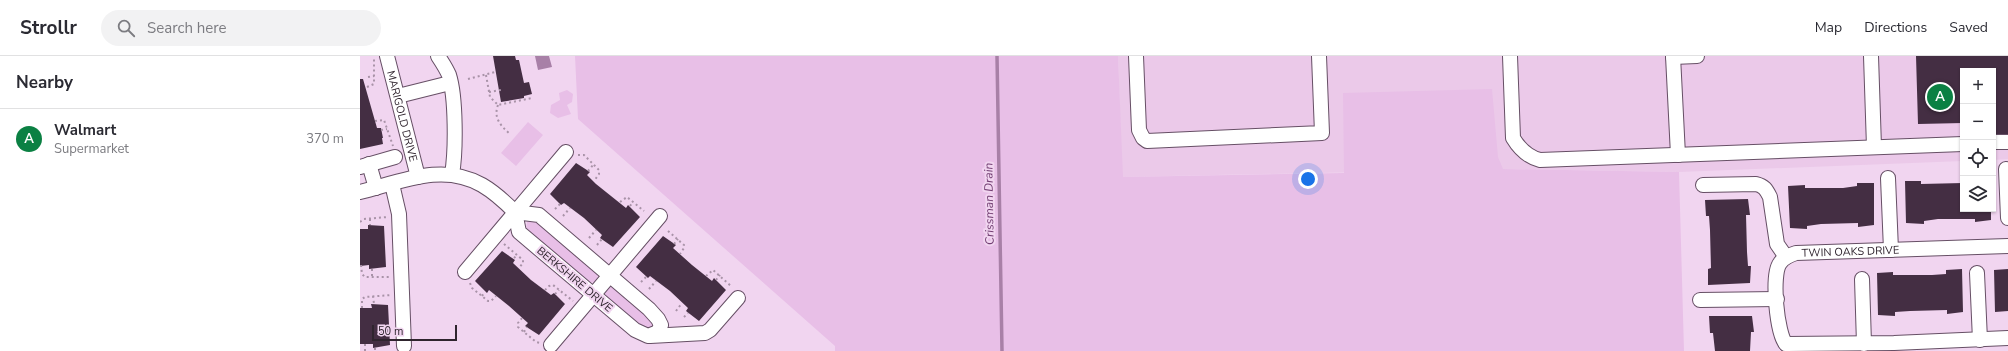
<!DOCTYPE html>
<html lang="en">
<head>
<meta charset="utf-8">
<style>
	:root { --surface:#fff; --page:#f2f2f3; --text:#2b2b33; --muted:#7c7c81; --line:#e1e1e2; --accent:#0b8043 }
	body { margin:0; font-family:"Nunito Sans",sans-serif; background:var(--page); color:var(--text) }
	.controls { position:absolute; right:12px; top:12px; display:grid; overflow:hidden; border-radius:0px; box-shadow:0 1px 3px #0004 }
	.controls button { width:36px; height:36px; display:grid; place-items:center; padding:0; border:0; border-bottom:1px solid var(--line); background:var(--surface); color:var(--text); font:20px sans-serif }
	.scale { position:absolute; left:12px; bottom:10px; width:85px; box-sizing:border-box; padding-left:4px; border:2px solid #2f242e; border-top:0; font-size:11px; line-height:14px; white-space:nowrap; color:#2f242e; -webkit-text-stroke:3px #f1d5f0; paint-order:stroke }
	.you { position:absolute; left:948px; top:123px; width:14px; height:14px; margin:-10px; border:3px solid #fff; border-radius:50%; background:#1a73e8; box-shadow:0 0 0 6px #1a73e833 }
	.badge { display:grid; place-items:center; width:26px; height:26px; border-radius:50%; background:var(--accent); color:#fff; font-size:13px; font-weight:700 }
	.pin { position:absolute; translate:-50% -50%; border:2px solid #fff; box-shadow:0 1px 4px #0006 }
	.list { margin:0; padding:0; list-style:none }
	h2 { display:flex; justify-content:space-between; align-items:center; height:52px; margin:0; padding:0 16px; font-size:17px }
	h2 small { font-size:13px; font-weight:400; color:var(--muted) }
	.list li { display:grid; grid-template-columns:26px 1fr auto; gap:12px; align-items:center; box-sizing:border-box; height:60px; padding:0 16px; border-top:1px solid var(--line) }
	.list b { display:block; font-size:15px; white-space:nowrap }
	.list p { margin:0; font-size:13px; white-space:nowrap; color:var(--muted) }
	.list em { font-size:13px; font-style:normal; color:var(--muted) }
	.icon { flex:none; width:22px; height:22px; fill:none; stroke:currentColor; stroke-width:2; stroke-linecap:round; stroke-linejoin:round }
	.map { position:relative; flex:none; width:1648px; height:295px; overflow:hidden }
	header { display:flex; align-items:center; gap:24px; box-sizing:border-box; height:56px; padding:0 20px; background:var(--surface); border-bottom:1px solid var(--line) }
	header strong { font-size:19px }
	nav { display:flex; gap:22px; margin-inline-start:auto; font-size:14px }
	.search { width:280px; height:36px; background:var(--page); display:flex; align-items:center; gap:10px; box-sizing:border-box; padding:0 14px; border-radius:22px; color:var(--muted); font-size:15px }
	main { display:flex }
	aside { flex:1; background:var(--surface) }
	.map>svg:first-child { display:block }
	.built { fill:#ebc9e9 }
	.green { fill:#e8bfe7 }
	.water { fill:#a880a7 }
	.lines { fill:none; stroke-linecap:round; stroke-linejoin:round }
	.stream { stroke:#a880a7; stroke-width:3.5 }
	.building { fill:#442e43 }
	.minor-casing { stroke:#664f65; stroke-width:16 }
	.path { stroke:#a993a8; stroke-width:2; stroke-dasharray:2 3; stroke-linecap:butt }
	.minor { stroke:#fff; stroke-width:14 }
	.labels { text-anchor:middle; stroke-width:4; stroke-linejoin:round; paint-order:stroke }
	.street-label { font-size:11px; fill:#2f242e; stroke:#f1d5f0 }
	.water-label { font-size:12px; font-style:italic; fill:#723e72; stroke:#f1d5f0 }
</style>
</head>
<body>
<header>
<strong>Strollr</strong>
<div class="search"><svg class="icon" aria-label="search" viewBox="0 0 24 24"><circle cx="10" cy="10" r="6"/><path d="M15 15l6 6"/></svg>Search here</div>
<nav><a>Map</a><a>Directions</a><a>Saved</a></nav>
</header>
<main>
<aside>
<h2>Nearby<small></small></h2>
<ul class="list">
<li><span class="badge">A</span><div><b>Walmart</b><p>Supermarket</p></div><em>370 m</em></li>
</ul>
</aside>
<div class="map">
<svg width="1648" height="295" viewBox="0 0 1648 295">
	<rect width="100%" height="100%" fill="#f1d5f0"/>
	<path class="built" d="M 758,0 L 1648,0 L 1648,103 L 1633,104 L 1633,15 L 1603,15 L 1603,105 L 1319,116 L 1143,113 L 762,121 Z"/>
	<path class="green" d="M 215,0 L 758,0 L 763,121 L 984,117 L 983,37 L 1132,33 L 1138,101 L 1143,113 L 1319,116 L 1324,295 L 475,295 L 475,290 L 218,63 Z
		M 207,34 L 213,38 L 212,46 L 207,49 L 211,58 L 198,62 L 190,57 L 191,49 L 200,44 L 199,37 Z
		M 168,66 L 183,79 L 156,110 L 141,97 Z
		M 171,164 L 175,164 L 238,217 L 237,225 L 229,227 L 166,175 L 167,166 Z
		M 250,231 L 255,232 L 290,260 L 294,269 L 290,274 L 280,271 L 246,242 L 245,238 L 246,233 Z"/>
	<path class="water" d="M 175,0 L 189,0 L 192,11 L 178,14 Z"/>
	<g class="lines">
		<path class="stream" d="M 637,0 L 642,295"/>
	</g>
	<path class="building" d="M 133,0 L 155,0 L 156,4 L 159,4 L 164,27 L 169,26 L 172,38 L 164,40 L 164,42 L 141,46 Z
		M 1556,0 L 1648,0 L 1648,78 L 1633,78 L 1633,15 L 1603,15 L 1603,67 L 1558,68 Z
		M 0,23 L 3,23 L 17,72 L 21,72 L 23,82 L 22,82 L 23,88 L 0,93 Z
		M 216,107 L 230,116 L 227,119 L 236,128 L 266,152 L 268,149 L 280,161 L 253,191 L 240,182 L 242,179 L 224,162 L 204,147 L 201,149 L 190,138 Z
		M 1545,125 L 1561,125 L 1561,128 L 1603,127 L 1603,153 L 1631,153 L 1631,164 L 1615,166 L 1615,163 L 1578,163 L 1564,165 L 1564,168 L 1546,167 Z
		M 1497,127 L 1514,127 L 1514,169 L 1498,171 L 1498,167 L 1461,168 L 1447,170 L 1447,173 L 1430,172 L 1428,130 L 1445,129 L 1445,132 L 1483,132 L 1497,130 Z
		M 1388,143 L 1390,159 L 1386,159 L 1387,196 L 1388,210 L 1391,210 L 1390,227 L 1348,229 L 1348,213 L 1351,212 L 1350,174 L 1349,160 L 1346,160 L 1345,144 Z
		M 8,169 L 24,170 L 26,211 L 9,213 L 9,209 L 0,210 L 0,173 L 8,173 Z
		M 303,180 L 316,189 L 313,192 L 332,209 L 352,225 L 354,222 L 366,234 L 339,265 L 326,255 L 328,252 L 310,235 L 290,220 L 288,222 L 276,211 Z
		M 142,195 L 155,204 L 153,207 L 171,224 L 191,239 L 194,237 L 205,248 L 179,279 L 165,270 L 168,267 L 149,250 L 129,234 L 127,237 L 115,225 Z
		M 1602,213 L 1603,256 L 1587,258 L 1587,254 L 1550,255 L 1535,256 L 1535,260 L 1518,259 L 1517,217 L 1533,216 L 1533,219 L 1572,219 L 1586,218 L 1586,214 Z
		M 1648,213 L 1648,255 L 1635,256 L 1634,214 Z
		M 11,248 L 28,249 L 30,289 L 13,292 L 13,288 L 0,288 L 0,252 L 12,252 Z
		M 1349,260 L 1392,260 L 1394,276 L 1391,276 L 1390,295 L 1355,295 L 1353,277 L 1350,277 Z"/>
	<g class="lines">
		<defs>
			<g id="minor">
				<path id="s1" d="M 27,0 L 58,121"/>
				<path d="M 78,0 C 82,6 86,12 89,19 C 96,41 96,95 92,118"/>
				<path d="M 776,0 L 779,74 L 783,82 L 787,85 L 962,77 L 959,0"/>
				<path d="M 1150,0 L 1153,82 C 1159,92 1168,101 1180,104 L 1603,88"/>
				<path d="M 1313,0 L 1318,99"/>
				<path d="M 1511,0 L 1514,91"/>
				<path d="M 1313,1 L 1337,0"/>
				<path d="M 38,40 L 90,27"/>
				<path d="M 1633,86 L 1648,86"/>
				<path d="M 9,108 L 16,132"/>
				<path d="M 0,111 L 35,101"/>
				<path d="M 1646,113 L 1648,162"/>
				<path d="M 1528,122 L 1531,194"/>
				<path d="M 32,128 L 39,158 L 44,290"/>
				<path d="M 1343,129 L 1396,128 C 1404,130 1406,133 1410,141 L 1417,188 L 1426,201"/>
				<path d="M 0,136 C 40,126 83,106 122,129 C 134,136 145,146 155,156"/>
				<path d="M 155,156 L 179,159 L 289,253 L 298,263 L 301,269 L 298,276 L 288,280 L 275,274 L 159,176 Z"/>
				<path d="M 105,216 L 206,96"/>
				<path d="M 1617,217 L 1620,284"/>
				<path d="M 1502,223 L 1504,288"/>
				<path d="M 1340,244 L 1417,243"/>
				<path d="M 290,280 L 345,277 L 350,274 L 378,242"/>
				<path id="s2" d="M 1426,288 C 1417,278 1411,219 1420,207 C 1424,201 1430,199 1436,197 L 1648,190"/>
				<path d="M 1426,288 L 1534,287 L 1648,282"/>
				<path d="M 191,289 L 300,160"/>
			</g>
		</defs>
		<use href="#minor" class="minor-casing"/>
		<path class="path" d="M 126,19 L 130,41 L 138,49 L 172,42
			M 8,21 L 14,20
			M 108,23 L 135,16
			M 7,31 L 14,28 L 14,3
			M 129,36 L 141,34
			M 138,49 C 133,62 141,70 150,78
			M 15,65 L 24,64 L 33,90
			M 21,74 L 27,73
			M 218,99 L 224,99 L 239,114 L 239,118 L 234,125
			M 228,115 L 234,108
			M 260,146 L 267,141 L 284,155
			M 270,150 L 273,146
			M 195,153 L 200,148
			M 203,160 L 210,152
			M 10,163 L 10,169
			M 0,166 L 4,163 L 28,161
			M 308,175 L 324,189 L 324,192 L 320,198
			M 229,182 L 236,174
			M 144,188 L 163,204 L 163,207 L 159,212
			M 314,188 L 318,183
			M 237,189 L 242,183
			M 154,202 L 157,199
			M 1,209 L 2,218 L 5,221 L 30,221
			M 12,213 L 12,221
			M 346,220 L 353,214 L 372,231
			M 356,224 L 360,219
			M 281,226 L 286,221
			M 110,227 L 112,232 L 128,245 L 131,245 L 136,240
			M 289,233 L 296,225
			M 185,234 L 189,230 L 193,229 L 213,245
			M 195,238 L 199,234
			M 13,240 L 14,248
			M 122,240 L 125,236
			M 2,252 L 2,243 L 5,241 L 31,239
			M 316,255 L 322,247
			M 324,261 L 328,257
			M 162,262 L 158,267 L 158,271 L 176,286 L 180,287
			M 164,276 L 167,271
			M 5,288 L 5,295
			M 15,292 L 15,295"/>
		<use href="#minor" class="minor"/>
	</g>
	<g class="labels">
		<g class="street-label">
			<text dy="4" stroke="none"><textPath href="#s1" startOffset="62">MARIGOLD DRIVE</textPath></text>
			<text dy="4" stroke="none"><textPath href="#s2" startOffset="157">TWIN OAKS DRIVE</textPath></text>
			<text transform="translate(215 223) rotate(40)" y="4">BERKSHIRE DRIVE</text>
		</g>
		<g class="water-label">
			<text transform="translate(629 148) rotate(-91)" y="4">Crissman Drain</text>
		</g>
	</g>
</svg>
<div class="controls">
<button>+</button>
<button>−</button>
<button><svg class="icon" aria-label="locate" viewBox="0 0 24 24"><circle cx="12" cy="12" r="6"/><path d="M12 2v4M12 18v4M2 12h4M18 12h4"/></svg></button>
<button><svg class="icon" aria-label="layers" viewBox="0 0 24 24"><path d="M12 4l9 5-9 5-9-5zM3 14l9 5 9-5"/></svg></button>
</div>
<div class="scale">50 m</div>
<div class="you"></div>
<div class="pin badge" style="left:1580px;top:41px">A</div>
</div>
</main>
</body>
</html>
